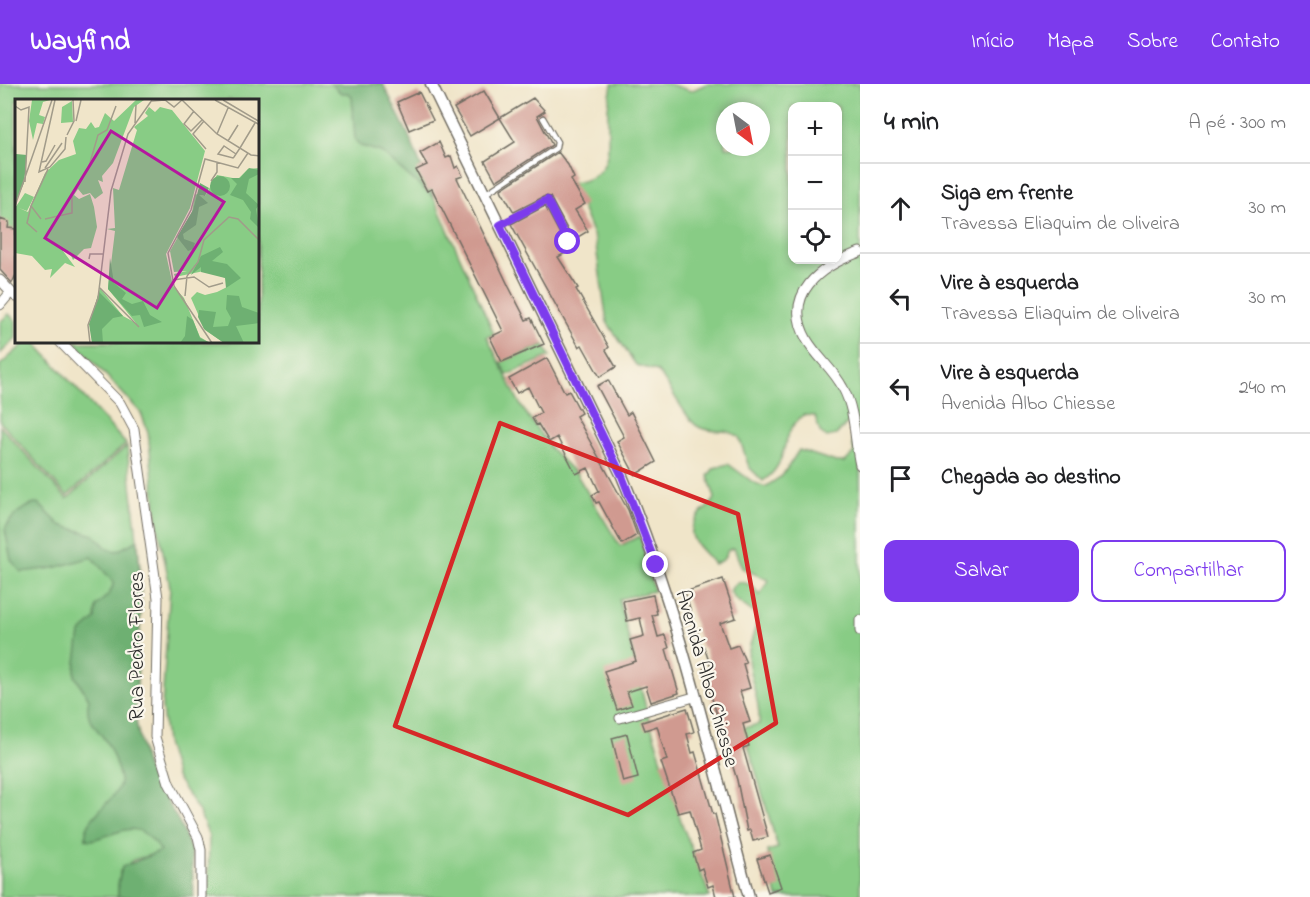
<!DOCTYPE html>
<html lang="pt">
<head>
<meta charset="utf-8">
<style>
	:root { --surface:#fff; --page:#f6f6f6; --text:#202124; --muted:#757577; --line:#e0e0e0; --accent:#7c3aed }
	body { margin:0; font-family:"Indie Flower",sans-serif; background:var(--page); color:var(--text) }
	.controls { position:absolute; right:18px; top:18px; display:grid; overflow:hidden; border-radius:12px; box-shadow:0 3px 9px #0003 }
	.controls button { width:54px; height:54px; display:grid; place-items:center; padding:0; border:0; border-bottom:2px solid var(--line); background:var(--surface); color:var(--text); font:30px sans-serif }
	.compass { position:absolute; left:716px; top:18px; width:54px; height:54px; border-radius:50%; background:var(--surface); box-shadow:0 3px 9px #0003; rotate:148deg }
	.stop { position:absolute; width:18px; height:18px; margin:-14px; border:4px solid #7c3aed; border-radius:50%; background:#fff }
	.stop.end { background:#7c3aed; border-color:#fff; box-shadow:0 2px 6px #0008 }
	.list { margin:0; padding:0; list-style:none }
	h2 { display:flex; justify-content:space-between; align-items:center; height:78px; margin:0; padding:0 24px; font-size:26px }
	h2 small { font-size:20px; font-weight:400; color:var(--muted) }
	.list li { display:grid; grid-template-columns:39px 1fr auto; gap:18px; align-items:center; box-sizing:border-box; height:90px; padding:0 24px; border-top:2px solid var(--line) }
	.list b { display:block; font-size:22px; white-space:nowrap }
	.list p { margin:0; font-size:20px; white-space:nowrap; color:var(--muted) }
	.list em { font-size:20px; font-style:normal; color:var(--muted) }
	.actions { display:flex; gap:12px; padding:18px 24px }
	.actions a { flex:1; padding:14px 0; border:2px solid var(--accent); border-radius:12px; text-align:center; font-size:21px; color:var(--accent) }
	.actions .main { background:var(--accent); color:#fff }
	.icon { flex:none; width:33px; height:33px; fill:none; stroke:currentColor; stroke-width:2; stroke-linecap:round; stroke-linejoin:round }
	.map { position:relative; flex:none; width:860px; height:813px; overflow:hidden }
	header { display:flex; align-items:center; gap:36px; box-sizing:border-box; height:84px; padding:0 30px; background:var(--accent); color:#fff }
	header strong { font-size:28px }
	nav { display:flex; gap:33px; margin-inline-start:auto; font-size:21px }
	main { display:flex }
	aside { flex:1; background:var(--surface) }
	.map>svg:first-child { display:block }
	.green { fill:#88cc85; stroke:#5a7c58; stroke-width:1.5; fill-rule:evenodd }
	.forest { fill:#6eb072; stroke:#4c6e4e; stroke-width:1.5 }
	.building { fill:#d09a90 }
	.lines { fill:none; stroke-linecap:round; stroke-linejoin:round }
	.service-casing { stroke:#706c62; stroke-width:7 }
	.minor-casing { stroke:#706c62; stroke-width:11 }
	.tertiary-casing { stroke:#706c62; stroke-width:13 }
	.service { stroke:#fff; stroke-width:4.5 }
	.minor { stroke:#fff; stroke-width:9 }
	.tertiary { stroke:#fff; stroke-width:10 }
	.route { stroke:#7c3aed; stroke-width:8 }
	.marked { fill:none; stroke:#d62828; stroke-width:4.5; stroke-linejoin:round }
	.labels { text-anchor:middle; stroke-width:4.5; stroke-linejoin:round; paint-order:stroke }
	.street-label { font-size:21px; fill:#2b2b2b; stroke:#fbf7ec }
	.inset-road { fill:none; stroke:#a19b8a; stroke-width:1.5 }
	.view { fill:#b5179e; fill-opacity:0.15; stroke:#b5179e; stroke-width:3 }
	.inset-edge { fill:none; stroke:#2b2b2b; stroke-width:3 }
</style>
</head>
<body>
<header>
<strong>Wayfind</strong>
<nav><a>Início</a><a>Mapa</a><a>Sobre</a><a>Contato</a></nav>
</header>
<main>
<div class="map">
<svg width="860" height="813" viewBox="0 0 860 813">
	<rect width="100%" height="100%" fill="#fbf7ec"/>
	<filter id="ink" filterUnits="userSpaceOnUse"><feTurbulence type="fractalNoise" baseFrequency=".0167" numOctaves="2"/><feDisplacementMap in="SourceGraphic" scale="12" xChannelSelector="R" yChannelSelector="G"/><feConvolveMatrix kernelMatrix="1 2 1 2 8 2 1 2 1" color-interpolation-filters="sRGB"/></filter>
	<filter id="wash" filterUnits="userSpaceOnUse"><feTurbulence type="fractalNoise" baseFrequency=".008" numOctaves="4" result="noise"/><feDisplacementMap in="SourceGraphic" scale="24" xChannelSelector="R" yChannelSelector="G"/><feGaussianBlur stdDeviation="1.35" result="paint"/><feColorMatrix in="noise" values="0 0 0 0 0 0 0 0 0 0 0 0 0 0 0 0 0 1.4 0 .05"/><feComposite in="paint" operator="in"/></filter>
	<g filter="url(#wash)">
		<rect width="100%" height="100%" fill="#f0e5c9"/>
		<path class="green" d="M 0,0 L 383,0 L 408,50 L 434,114 L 494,250 L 487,253 L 521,322 L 551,365 L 577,391 L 620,462 L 640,452 L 654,507 L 619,515 L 648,632 L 682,740 L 710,813 L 208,813 L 209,752 L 198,726 L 176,693 L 166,659 L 162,623 L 170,503 L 158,443 L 148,348 L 141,329 L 75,258 L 258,258 L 258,16 L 16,16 L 16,196 L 0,181 Z
			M 612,0 L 669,0 L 691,7 L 706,0 L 860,0 L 860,813 L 777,813 L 767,767 L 778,764 L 743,644 L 759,640 C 761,618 749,595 748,574 C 748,560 757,545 758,532 L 735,515 L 730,507 C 739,490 752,501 760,511 L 768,496 L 742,484 L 734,464 L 728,466 L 723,476 L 714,480 C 698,460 680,452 702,428 C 707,423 712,421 715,414 L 708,392 L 714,384 L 728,380 L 753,398 L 765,403 L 782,392 L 799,366 L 836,378 L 845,378 L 854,369 L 850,336 L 836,351 L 827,353 L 820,348 L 815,332 L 803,331 C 777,352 792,377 763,397 L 749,383 L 739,353 C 727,343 712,350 699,343 C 687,338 669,299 657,287 L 636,281 L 607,238 L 595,156 L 572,99 C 619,94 606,56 608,24 C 609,16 611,8 612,0 ZM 792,22 L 838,22 L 838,176 L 792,176 ZM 725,27 L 761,27 L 761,63 L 725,63 Z
			M 9,230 L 16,237 L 16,254 L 0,270 L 0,238 Z
			M 26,258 L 35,258 L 126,360 L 67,412 L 0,338 L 0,281 Z
			M 544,261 L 550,272 L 507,291 L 501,278 Z
			M 0,342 L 67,415 L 127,362 L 140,483 L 141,521 L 135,632 C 137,649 139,666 146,682 C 161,716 187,741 192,780 L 168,766 L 133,776 L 120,787 L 118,813 L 0,813 Z"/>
		<path class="forest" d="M 331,0 L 383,0 L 408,50 L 434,114 L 381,68 L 361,62 L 355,56 L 352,13 L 348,9 L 341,9 Z
			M 38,419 L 60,441 L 94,451 L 108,465 L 117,467 L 138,456 L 141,521 L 135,632 L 145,681 L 178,736 L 191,766 L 194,813 L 118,813 L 118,800 L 122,783 L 161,767 C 136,732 126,748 91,756 L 86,755 C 81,733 122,714 120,696 C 118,685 112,666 105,656 C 95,641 84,636 89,615 L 75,592 L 75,585 L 80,549 L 95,535 L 96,522 L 109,510 L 114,499 L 92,473 L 54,484 L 21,488 L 11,476 L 5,446 C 11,431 23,423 38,419 Z"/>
		<g id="blocks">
			<path class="building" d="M 484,7 L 500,34 L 470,52 L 454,24 Z
				M 419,8 L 433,36 L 409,46 L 397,18 Z
				M 533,14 L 545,27 L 537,32 L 552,61 L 496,97 L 485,77 L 515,58 L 500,34 Z
				M 439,58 L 446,74 L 451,72 L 455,84 L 458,82 L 463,92 L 457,94 L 509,203 L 526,236 L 531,234 L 544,260 L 502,278 L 490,253 L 503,247 L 432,105 L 427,107 L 416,86 L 427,81 L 420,69 Z
				M 558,68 L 568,81 L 574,94 L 571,96 L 585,120 L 575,126 L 588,147 L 573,156 L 550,113 L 545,112 L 514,128 L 502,108 L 501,105 Z
				M 545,122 L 569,167 L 558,173 L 578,204 L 576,205 L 609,263 L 606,266 L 616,283 L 600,293 L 582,261 L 579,263 L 511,140 Z
				M 0,135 L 9,138 L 8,144 L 16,145 L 16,191 L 12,199 L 0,186 Z
				M 547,274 L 565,309 L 569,307 L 581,329 L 576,332 L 628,426 L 637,451 L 622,460 L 599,418 L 596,419 L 592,411 L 599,407 L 588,384 L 576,390 L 557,353 L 549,358 L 538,340 L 536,341 L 532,334 L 541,329 L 528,303 L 517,309 L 509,295 Z
				M 608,296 L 627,331 L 631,328 L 656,378 L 635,391 L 617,357 L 624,353 L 597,302 Z
				M 723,495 L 736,534 L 720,539 L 729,564 L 738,561 L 746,579 L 743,580 L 750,604 L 740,607 L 750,638 L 743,640 L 749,662 L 743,664 L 768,753 L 753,757 L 750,746 L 747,747 L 737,696 L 703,585 L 711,583 L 704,563 L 702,564 L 685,508 Z
				M 653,511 L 657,530 L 652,531 L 658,553 L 665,551 L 669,564 L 666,565 L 679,609 L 651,618 L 646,602 L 627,608 L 632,621 L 617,626 L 604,587 L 636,577 L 630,556 L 644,552 L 640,534 L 627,537 L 623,517 Z
				M 687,624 L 694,648 L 687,650 L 692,669 L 695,668 L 713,730 L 715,730 L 735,813 L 716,813 L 713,801 L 708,803 L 702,784 L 698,786 L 693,769 L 701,766 L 690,726 L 678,729 L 661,678 L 667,676 L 657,642 L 645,646 L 642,638 Z
				M 627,650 L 638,694 L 623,698 L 612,654 Z
				M 770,771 L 781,803 L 768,808 L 757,775 Z"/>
		</g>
	</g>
	<g filter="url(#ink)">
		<use href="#blocks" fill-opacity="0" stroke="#706c62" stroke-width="1.5"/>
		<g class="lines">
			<defs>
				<path id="service" d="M 485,110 L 556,64 L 557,58 L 543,34
					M 500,141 L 547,116 L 569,158"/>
				<path id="minor" d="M 860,168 C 821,182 781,210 807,256 C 817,273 834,286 843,304 C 856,328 854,356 860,381
					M 0,196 L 16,213
					M 0,221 L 11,208
					M 60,258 L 120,319 L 134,345 L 158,514 L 155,653 L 169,699 L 198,753 L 201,766 L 201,813
					M 860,536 L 860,547
					M 620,634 L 694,613"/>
				<path id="tertiary" d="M 431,0 L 622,392 C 679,527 711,673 749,813"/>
			</defs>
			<use href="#service" class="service-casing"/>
			<use href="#minor" class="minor-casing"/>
			<use href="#tertiary" class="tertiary-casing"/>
			<use href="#service" class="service"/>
			<use href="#minor" class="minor"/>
			<use href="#tertiary" class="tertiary"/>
		</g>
	</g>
	<g class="lines" filter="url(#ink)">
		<path class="route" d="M 568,158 L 547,116 L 500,141 L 622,392 L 656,481"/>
	</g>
	<path class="marked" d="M 500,339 L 738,430 L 776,639 L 628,731 L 395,642 Z"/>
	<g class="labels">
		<g class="street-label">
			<text transform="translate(136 562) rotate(-90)" y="7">Rua Pedro Flores</text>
			<text transform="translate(708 594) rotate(74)" y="7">Avenida Albo Chiesse</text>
		</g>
	</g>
	<g transform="translate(15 15)">
		<rect width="244" height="244" fill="#f0e5c9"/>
		<path d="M 17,1 L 35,1 L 28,3 L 24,16 L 30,18 L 28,25 L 22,24 L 18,41 L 14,22 ZM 121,1 L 129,1 L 119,8 L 98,64 L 87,77 L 88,83 L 83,81 L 88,94 L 80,100 L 75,94 L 68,96 L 63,90 L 59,96 L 64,100 L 75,95 L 79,108 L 82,128 L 76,149 L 69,150 L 58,161 L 54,152 L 48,152 L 60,168 L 50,164 L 35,179 L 37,170 L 30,171 L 17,157 L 0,154 L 0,109 L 10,94 L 19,98 L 12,112 L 4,109 L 13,113 L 30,74 L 44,61 L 61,55 L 58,42 L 64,29 L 71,30 L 76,23 L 80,29 L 84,28 L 90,14 L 99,22 ZM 57,2 L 58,23 L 46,24 L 47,8 ZM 134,8 L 140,13 L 145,8 L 157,11 L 190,52 L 175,109 L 151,155 L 158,187 L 169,199 L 185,238 L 195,244 L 77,244 L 76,221 L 85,189 L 108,217 L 121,224 L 93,190 L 100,132 L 92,130 L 100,129 L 98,89 L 104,91 L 122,31 L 119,28 L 133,17 L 130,14 ZM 244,69 L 244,244 L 209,244 L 190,231 L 176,199 L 182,193 L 190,196 L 202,193 L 212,188 L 211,179 L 189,172 L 160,178 L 159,175 L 172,172 L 159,173 L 155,152 L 177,113 L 180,95 L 190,97 L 202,76 L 223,80 L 233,70 Z" fill="#88cc85"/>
		<path d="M 0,47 L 1,55 L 12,56 L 9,84 L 0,105 ZM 234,69 L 244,71 L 244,75 L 234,80 L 231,94 L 244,106 L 241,110 L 244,129 L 235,120 L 236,113 L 228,101 L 215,96 L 222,85 L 216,79 L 225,79 ZM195 87a10 10 0 1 1 20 0a10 10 0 1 1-20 0ZM 185,84 L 194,89 L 190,97 L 184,96 L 193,104 L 184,108 L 181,126 L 168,135 L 169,140 L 180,144 L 178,150 L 173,152 L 162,138 L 178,111 ZM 205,148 L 208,153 L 197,162 L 212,165 L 226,179 L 211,189 L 210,179 L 186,173 L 186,168 L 176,176 L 186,157 ZM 95,159 L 99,184 L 111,194 L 107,200 L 117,205 L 128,202 L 135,216 L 147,223 L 129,228 L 125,216 L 117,217 L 93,190 ZM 84,193 L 108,217 L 98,219 L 87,230 L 88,244 L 77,244 L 74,225 ZM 212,196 L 224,197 L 227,208 L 244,214 L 244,224 L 221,227 L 229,244 L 209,244 L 189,230 L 183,218 L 184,211 L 201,213 L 198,228 L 213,227 L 216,219 L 211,210 ZM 172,217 L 178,221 L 185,239 L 195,244 L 165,244 L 170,237 Z" fill="#6eb072"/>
		<path class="inset-road" d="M 40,1 L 24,73 L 35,68 L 50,50 L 51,38M 167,1 L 202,35 L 236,56 L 245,57M 200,1 L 245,26M 208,1 L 245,23M 137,2 L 150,1 L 159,8 L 167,1M 0,7 L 6,11 L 14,8 L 10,83M 179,12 L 169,25 L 176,32 L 187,21M 61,22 L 66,1M 189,22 L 178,35 L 191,50M 120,24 L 121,6M 202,35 L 213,9M 52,36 L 59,22 L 58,1M 213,42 L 223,26M 221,55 L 209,47 L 203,55 L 218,59 L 219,58 L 225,49 L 240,24M 27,63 L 31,62 L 40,46M 0,64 L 0,19M 30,69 L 47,44M 196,82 L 202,73 L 202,63M 0,107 L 37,1M 16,107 L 12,124 L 22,133M 26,120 L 16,107 L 33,70M 30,120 L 57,114 L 57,97 L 74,67 L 83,36 L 92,31 L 101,7M 74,160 L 75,155 L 88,155M 172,177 L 183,163 L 189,141 L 214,118 L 223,120 L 245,142M 158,181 L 179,178 L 194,188 L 208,184M 84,188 L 124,228M 170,197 L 172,177M 75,244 L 73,226 L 83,199 L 96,92 L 113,35 L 137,1M 197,244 L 159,187 L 153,154 L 176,111 L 190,60 L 223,69 L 233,54"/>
		<path class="view" d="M 96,32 L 209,103 L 142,209 L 30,139 Z"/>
		<rect width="244" height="244" class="inset-edge"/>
	</g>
</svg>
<div class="controls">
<button>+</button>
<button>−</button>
<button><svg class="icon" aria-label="locate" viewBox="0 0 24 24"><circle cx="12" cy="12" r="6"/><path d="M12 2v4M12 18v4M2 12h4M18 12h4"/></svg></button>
</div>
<svg class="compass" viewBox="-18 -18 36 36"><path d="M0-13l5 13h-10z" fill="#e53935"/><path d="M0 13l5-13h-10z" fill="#757577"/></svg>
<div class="stop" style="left:568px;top:158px"></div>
<div class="stop end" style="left:656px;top:481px"></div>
</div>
<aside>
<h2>4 min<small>A pé · 300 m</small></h2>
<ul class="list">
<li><svg class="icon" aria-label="ahead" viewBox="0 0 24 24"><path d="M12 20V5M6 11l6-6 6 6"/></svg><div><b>Siga em frente</b><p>Travessa Eliaquim de Oliveira</p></div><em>30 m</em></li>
<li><svg class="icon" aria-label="left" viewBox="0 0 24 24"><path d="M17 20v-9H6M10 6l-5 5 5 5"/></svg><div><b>Vire à esquerda</b><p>Travessa Eliaquim de Oliveira</p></div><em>30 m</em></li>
<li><svg class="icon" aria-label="left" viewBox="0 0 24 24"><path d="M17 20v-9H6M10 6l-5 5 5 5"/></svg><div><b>Vire à esquerda</b><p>Avenida Albo Chiesse</p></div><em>240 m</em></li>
<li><svg class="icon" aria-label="arrive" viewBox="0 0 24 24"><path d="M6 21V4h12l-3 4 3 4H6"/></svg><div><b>Chegada ao destino</b></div></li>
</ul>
<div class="actions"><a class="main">Salvar</a><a>Compartilhar</a></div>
</aside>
</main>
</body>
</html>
